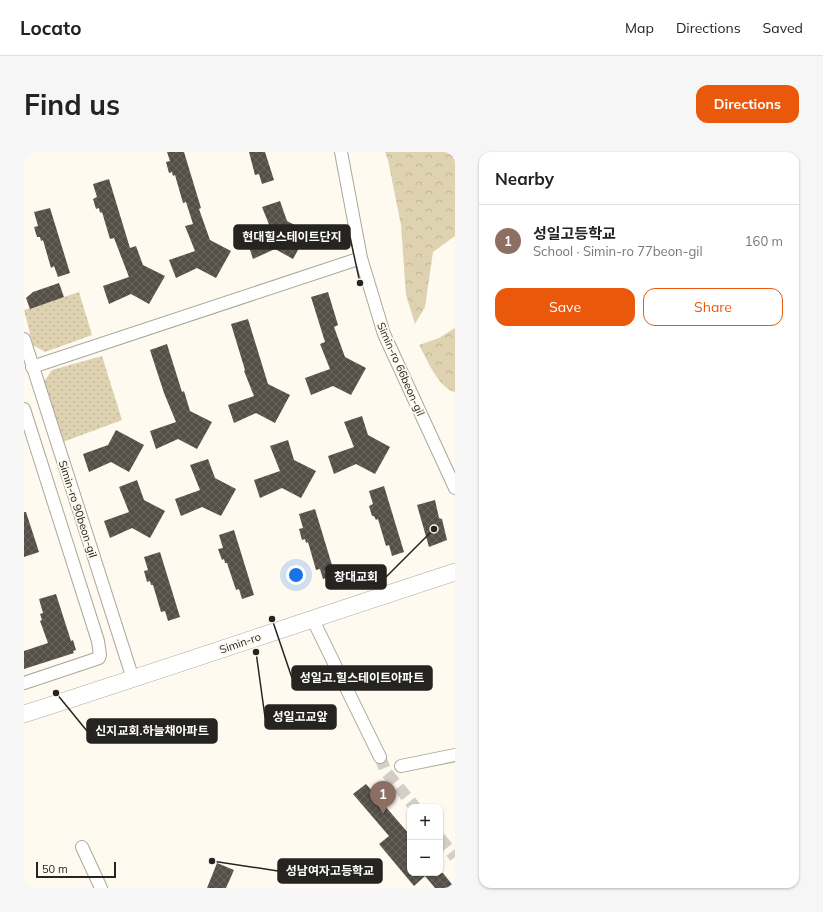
<!DOCTYPE html>
<html lang="en">
<head>
<meta charset="utf-8">
<style>
	:root { --surface:#fff; --page:#f6f6f6; --text:#222; --muted:#767676; --line:#e0e0e0; --accent:#ea580c }
	body { margin:0; font-family:Mulish,"Noto Sans KR",sans-serif; background:var(--page); color:var(--text) }
	.controls { position:absolute; right:12px; bottom:12px; display:grid; overflow:hidden; border-radius:8px; box-shadow:0 1px 3px #0004 }
	.controls button { width:36px; height:36px; display:grid; place-items:center; padding:0; border:0; border-bottom:1px solid var(--line); background:var(--surface); color:var(--text); font:20px sans-serif }
	.scale { position:absolute; left:12px; bottom:10px; width:80px; box-sizing:border-box; padding-left:4px; border:2px solid #262421; border-top:0; font-size:11px; line-height:14px; white-space:nowrap; color:#262421; -webkit-text-stroke:3px #fefaf0; paint-order:stroke }
	.you { position:absolute; left:272px; top:423px; width:14px; height:14px; margin:-10px; border:3px solid #fff; border-radius:50%; background:#1a73e8; box-shadow:0 0 0 6px #1a73e833 }
	.badge { display:grid; place-items:center; width:26px; height:26px; border-radius:50%; background:var(--accent); color:#fff; font-size:13px; font-weight:700 }
	.pin { position:absolute; translate:-50% -33px; filter:drop-shadow(0 1px 2px #0008) }
	.pin::after { content:''; position:absolute; top:21px; width:14px; height:12px; background:inherit; clip-path:polygon(0 0,100% 0,50% 100%) }
	.list { margin:0; padding:0; list-style:none }
	h2 { display:flex; justify-content:space-between; align-items:center; height:52px; margin:0; padding:0 16px; font-size:17px }
	h2 small { font-size:13px; font-weight:400; color:var(--muted) }
	.list li { display:grid; grid-template-columns:26px 1fr auto; gap:12px; align-items:center; box-sizing:border-box; height:72px; padding:0 16px; border-top:1px solid var(--line) }
	.list b { display:block; font-size:15px; white-space:nowrap }
	.list p { margin:0; font-size:13px; white-space:nowrap; color:var(--muted) }
	.list em { font-size:13px; font-style:normal; color:var(--muted) }
	.actions { display:flex; gap:8px; padding:12px 16px }
	.actions a { flex:1; padding:9px 0; border:1px solid var(--accent); border-radius:12px; text-align:center; font-size:14px; color:var(--accent) }
	.actions .main { background:var(--accent); color:#fff }
	.map { position:relative; flex:none; width:431px; height:736px; overflow:hidden; border-radius:12px }
	header { display:flex; align-items:center; gap:24px; box-sizing:border-box; height:56px; padding:0 20px; background:var(--surface); border-bottom:1px solid var(--line) }
	header strong { font-size:19px }
	nav { display:flex; gap:22px; margin-inline-start:auto; font-size:14px }
	.intro { display:flex; align-items:center; justify-content:space-between; box-sizing:border-box; height:96px; padding:0 24px }
	h1 { margin:0; font-size:28px }
	.button { padding:10px 18px; border-radius:12px; background:var(--accent); color:#fff; font-size:14px; font-weight:700 }
	main { display:flex; gap:24px; padding:0 24px }
	aside { flex:1; background:var(--surface); border-radius:12px; box-shadow:0 1px 3px #0004 }
	.map>svg:first-child { display:block }
	.forest { fill:url(#forest-crowns) }
	.park { fill:url(#park-dots) }
	.building { fill:url(#building-cross-hatch) }
	.lines { fill:none; stroke-linecap:round; stroke-linejoin:round }
	.street-tunnel { stroke:#d3cfc7; stroke-width:12; stroke-dasharray:12 6; stroke-linecap:butt }
	.street-casing { stroke:#aaa79e; stroke-width:14 }
	.secondary-casing { stroke:#aaa79e; stroke-width:18 }
	.street { stroke:#fff; stroke-width:12 }
	.secondary { stroke:#fff; stroke-width:17 }
	.labels { text-anchor:middle; stroke-width:4; stroke-linejoin:round; paint-order:stroke }
	.street-label { font-size:11px; fill:#262421; stroke:#fefaf0 }
	.leader { fill:none; stroke:#262421; stroke-width:1.5 }
	.callout-dot { fill:#262421; stroke:#fefaf0; stroke-width:1.5 }
	.callout { fill:#262421; stroke:#262421; stroke-width:1.5 }
	.callout-label { font-size:12px; text-anchor:middle; font-weight:bold; fill:#fff }
</style>
</head>
<body>
<header>
<strong>Locato</strong>
<nav><a>Map</a><a>Directions</a><a>Saved</a></nav>
</header>
<div class="intro"><h1>Find us</h1><a class="button">Directions</a></div>
<main>
<div class="map">
<svg width="431" height="736" viewBox="0 0 431 736">
	<defs>
		<pattern id="forest-crowns" width="20" height="18" patternUnits="userSpaceOnUse"><rect width="20" height="18" fill="#dfd2b1"/><path d="M2 6a3 3 0 1 1 6 0M12 15a3 3 0 1 1 6 0" fill="none" stroke="#bfb498"/></pattern>
		<pattern id="park-dots" width="8" height="8" patternUnits="userSpaceOnUse"><rect width="8" height="8" fill="#dfd2b1"/><path d="M2 2h.1M6 6h.1" fill="none" stroke="#bfb498" stroke-width="1.8" stroke-linecap="round"/></pattern>
		<pattern id="building-cross-hatch" width="8" height="8" patternUnits="userSpaceOnUse"><rect width="8" height="8" fill="#545048"/><path d="M0 0l8 8M0 8l8-8" fill="none" stroke="#69665f"/></pattern>
	</defs>
	<rect width="100%" height="100%" fill="#fefaf0"/>
	<path class="forest" d="M 361,0 L 431,0 L 431,84 L 409,100 L 401,155 L 391,172 L 382,143 L 377,73 L 364,8 Z
		M 431,176 L 431,240 C 414,236 403,207 395,193 L 415,186 Z"/>
	<path class="park" d="M 55,140 L 68,183 L 21,200 L 9,193 L 0,158 Z
		M 78,204 L 98,268 L 39,290 L 19,231 L 28,218 Z"/>
	<path class="building" d="M 143,0 L 160,0 L 177,56 L 175,57 L 186,88 L 207,99 L 192,126 L 173,116 L 152,126 L 145,108 L 171,99 L 161,74 L 169,72 L 162,50 L 159,51 L 151,23 L 149,24 L 148,20 L 145,21 L 142,10 L 146,9 Z
		M 225,0 L 241,0 L 250,28 L 238,32 L 235,22 L 231,23 Z
		M 85,27 L 106,96 L 112,94 L 119,113 L 141,124 L 125,152 L 107,142 L 85,152 L 79,134 L 105,125 L 90,86 L 86,87 L 78,60 L 76,61 L 75,56 L 72,57 L 69,47 L 73,45 L 69,32 Z
		M 256,49 L 263,69 L 284,80 L 269,107 L 251,97 L 229,107 L 223,89 L 248,80 L 238,55 Z
		M 26,56 L 46,121 L 34,125 L 30,114 L 27,116 L 19,88 L 17,89 L 16,85 L 13,85 L 10,75 L 14,74 L 10,60 Z
		M 35,131 L 40,145 L 6,157 L 2,146 L 9,140 Z
		M 304,140 L 314,173 L 310,175 L 321,205 L 342,216 L 327,243 L 309,234 L 287,243 L 281,226 L 306,217 L 296,192 L 301,190 L 287,145 Z
		M 224,167 L 244,232 L 266,243 L 251,271 L 232,261 L 210,271 L 204,253 L 230,244 L 220,219 L 221,218 L 207,172 Z
		M 143,192 L 158,240 L 160,239 L 166,259 L 188,270 L 173,297 L 154,287 L 132,297 L 126,279 L 152,270 L 140,241 L 126,198 Z
		M 338,264 L 344,283 L 366,295 L 351,322 L 332,312 L 310,322 L 304,304 L 330,295 L 320,270 Z
		M 92,278 L 120,293 L 105,320 L 87,310 L 65,320 L 59,302 L 84,293 Z
		M 264,288 L 270,308 L 292,319 L 277,346 L 258,336 L 236,346 L 230,328 L 256,319 L 246,294 Z
		M 184,307 L 191,326 L 212,337 L 197,364 L 178,355 L 157,364 L 151,347 L 176,338 L 166,313 Z
		M 113,328 L 120,348 L 141,359 L 126,386 L 108,376 L 86,386 L 80,369 L 105,360 L 95,335 Z
		M 360,334 L 380,400 L 368,404 L 365,393 L 362,394 L 354,367 L 352,368 L 350,364 L 348,364 L 345,354 L 349,352 L 345,339 Z
		M 411,348 L 415,366 L 418,367 L 423,388 L 405,395 L 393,353 Z
		M 291,357 L 311,423 L 299,427 L 296,417 L 292,418 L 284,390 L 282,391 L 281,387 L 278,388 L 275,377 L 279,376 L 275,362 Z
		M 0,360 L 2,360 L 15,400 L 0,405 Z
		M 210,378 L 230,443 L 218,447 L 215,437 L 212,438 L 203,411 L 201,411 L 200,407 L 198,408 L 194,397 L 199,396 L 195,383 Z
		M 136,400 L 156,465 L 144,469 L 141,459 L 137,460 L 129,433 L 127,433 L 126,429 L 123,430 L 120,419 L 124,418 L 120,405 Z
		M 32,442 L 47,489 L 49,488 L 52,498 L 49,499 L 50,501 L 0,517 L 0,499 L 24,491 L 16,469 L 18,468 L 16,462 L 19,461 L 15,447 Z
		M 342,632 L 386,683 L 386,721 L 419,721 L 431,736 L 411,736 L 401,724 L 390,734 L 355,692 L 365,684 L 329,642 Z
		M 193,711 L 210,718 L 202,736 L 183,736 Z"/>
	<g class="lines">
		<path class="street-tunnel" d="M 356,605 L 362,620 L 391,655
			M 416,686 L 431,705"/>
		<defs>
			<path id="street" d="M 317,0 L 337,106 L 360,182 L 431,336
				M 0,187 L 109,527
				M 8,215 L 337,106
				M 0,257 L 74,489 L 76,503 L 75,506 L 0,531
				M 288,466 L 356,605
				M 377,614 L 431,603
				M 58,695 L 77,736"/>
			<path id="secondary" d="M 0,562 C 144,516 287,467 431,420"/>
		</defs>
		<use href="#street" class="street-casing"/>
		<use href="#secondary" class="secondary-casing"/>
		<use href="#street" class="street"/>
		<use href="#secondary" class="secondary"/>
	</g>
	<g class="labels">
		<g class="street-label">
			<text transform="translate(377 217) rotate(66)" y="4">Simin-ro 66beon-gil</text>
			<text transform="translate(54 357) rotate(72)" y="4">Simin-ro 90beon-gil</text>
			<text transform="translate(216 491) rotate(-19)" y="4">Simin-ro</text>
		</g>
	</g>
	<path class="leader" d="M336 131L326 85M410 377L362 425M248 467L268 526M232 500L241 565M32 541L63 579M188 709L254 719"/>
	<g class="callout-dot">
		<circle cx="336" cy="131" r="4"/>
		<circle cx="410" cy="377" r="4"/>
		<circle cx="248" cy="467" r="4"/>
		<circle cx="232" cy="500" r="4"/>
		<circle cx="32" cy="541" r="4"/>
		<circle cx="188" cy="709" r="4"/>
	</g>
	<g class="callout">
		<rect x="210" y="73" width="116" height="24" rx="4"/>
		<rect x="302" y="413" width="60" height="24" rx="4"/>
		<rect x="268" y="514" width="140" height="24" rx="4"/>
		<rect x="241" y="553" width="71" height="24" rx="4"/>
		<rect x="63" y="567" width="130" height="24" rx="4"/>
		<rect x="254" y="707" width="104" height="24" rx="4"/>
	</g>
	<g class="callout-label">
		<text x="268" y="89">현대힐스테이트단지</text>
		<text x="332" y="429">창대교회</text>
		<text x="338" y="530">성일고.힐스테이트아파트</text>
		<text x="276" y="569">성일고교앞</text>
		<text x="128" y="583">신지교회.하늘채아파트</text>
		<text x="306" y="723">성남여자고등학교</text>
	</g>
</svg>
<div class="controls">
<button>+</button>
<button>−</button>
</div>
<div class="scale">50 m</div>
<div class="you"></div>
<div class="pin badge" style="left:359px;top:662px;background:#8d6e63">1</div>
</div>
<aside>
<h2>Nearby<small></small></h2>
<ul class="list">
<li><span class="badge" style="background:#8d6e63">1</span><div><b>성일고등학교</b><p>School · Simin-ro 77beon-gil</p></div><em>160 m</em></li>
</ul>
<div class="actions"><a class="main">Save</a><a>Share</a></div>
</aside>
</main>
</body>
</html>
